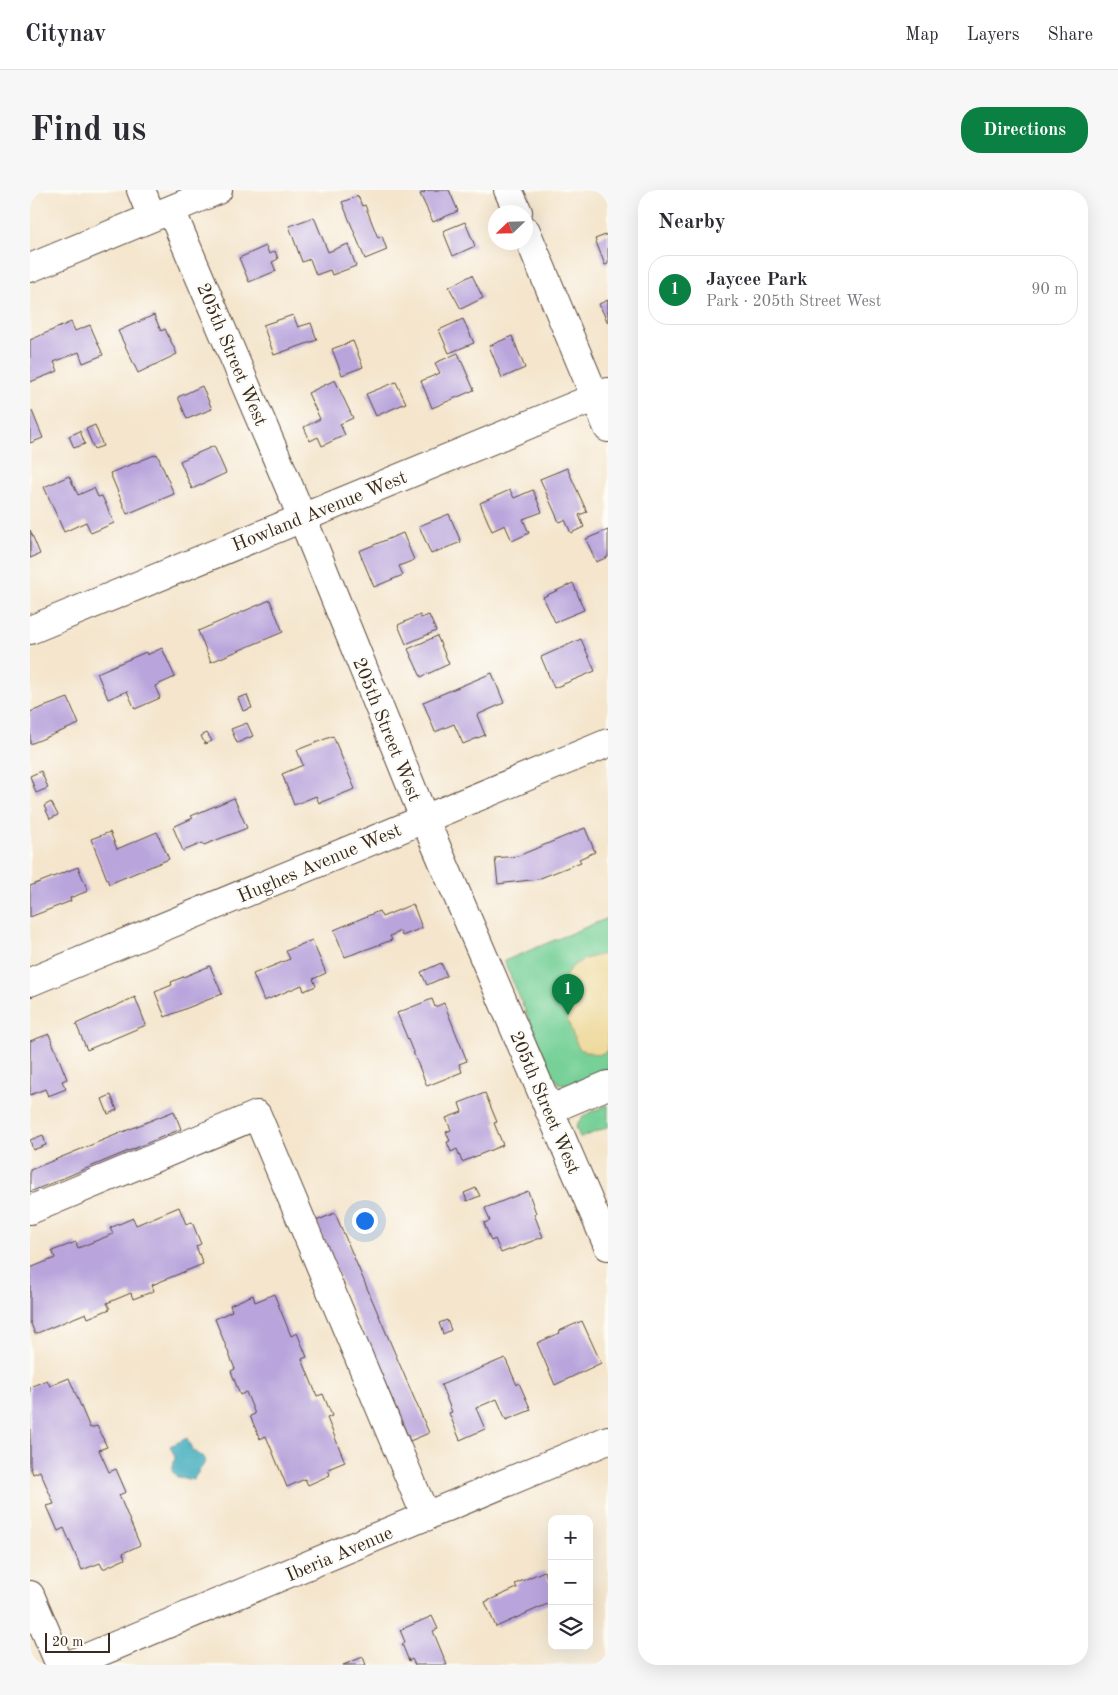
<!DOCTYPE html>
<html lang="en">
<head>
<meta charset="utf-8">
<style>
	:root { --surface:#fff; --page:#f7f7f7; --text:#2b2b33; --muted:#7c7c81; --line:#e1e1e2; --accent:#0b8043 }
	body { margin:0; font-family:"Old Standard TT",serif; background:var(--page); color:var(--text) }
	.controls { position:absolute; right:15px; bottom:15px; display:grid; overflow:hidden; border-radius:10px; box-shadow:0 5px 20px #0002 }
	.controls button { width:45px; height:45px; display:grid; place-items:center; padding:0; border:0; border-bottom:1px solid var(--line); background:var(--surface); color:var(--text); font:25px sans-serif }
	.compass { position:absolute; left:458px; top:15px; width:45px; height:45px; border-radius:50%; background:var(--surface); box-shadow:0 5px 20px #0002; rotate:247deg }
	.scale { position:absolute; left:15px; bottom:12px; width:65px; box-sizing:border-box; padding-left:5px; border:2px solid #3b2a1e; border-top:0; font-size:14px; line-height:18px; white-space:nowrap; color:#3b2a1e; -webkit-text-stroke:4px #fdfcf7; paint-order:stroke }
	.you { position:absolute; left:334px; top:1030px; width:18px; height:18px; margin:-12px; border:4px solid #fff; border-radius:50%; background:#1a73e8; box-shadow:0 0 0 8px #1a73e833 }
	.badge { display:grid; place-items:center; width:32px; height:32px; border-radius:50%; background:var(--accent); color:#fff; font-size:16px; font-weight:700 }
	.pin { position:absolute; translate:-50% -41px; filter:drop-shadow(0 1px 2px #0008) }
	.pin::after { content:''; position:absolute; top:26px; width:18px; height:15px; background:inherit; clip-path:polygon(0 0,100% 0,50% 100%) }
	.list { margin:0; padding:0; list-style:none }
	h2 { display:flex; justify-content:space-between; align-items:center; height:65px; margin:0; padding:0 20px; font-size:21px }
	h2 small { font-size:16px; font-weight:400; color:var(--muted) }
	.list li { display:grid; grid-template-columns:32px 1fr auto; gap:15px; align-items:center; box-sizing:border-box; height:70px; margin:0 10px 10px; padding:0 10px; border:1px solid var(--line); border-radius:20px }
	.list b { display:block; font-size:19px; white-space:nowrap }
	.list p { margin:0; font-size:16px; white-space:nowrap; color:var(--muted) }
	.list em { font-size:16px; font-style:normal; color:var(--muted) }
	.icon { flex:none; width:28px; height:28px; fill:none; stroke:currentColor; stroke-width:2; stroke-linecap:round; stroke-linejoin:round }
	.map { position:relative; flex:none; width:578px; height:1475px; overflow:hidden; border-radius:20px }
	header { display:flex; align-items:center; gap:30px; box-sizing:border-box; height:70px; padding:0 25px; background:var(--surface); border-bottom:1px solid var(--line) }
	header strong { font-size:24px }
	nav { display:flex; gap:28px; margin-inline-start:auto; font-size:18px }
	.intro { display:flex; align-items:center; justify-content:space-between; box-sizing:border-box; height:120px; padding:0 30px }
	h1 { margin:0; font-size:35px }
	.button { padding:12px 22px; border-radius:20px; background:var(--accent); color:#fff; font-size:18px; font-weight:700 }
	main { display:flex; gap:30px; padding:0 30px }
	aside { flex:1; background:var(--surface); border-radius:20px; box-shadow:0 5px 20px #0002 }
	.map>svg:first-child { display:block }
	.green { fill:#76d097; stroke:#587d5a }
	.sand { fill:#eeda9e; stroke:#94825e }
	.water { fill:#3dabbb; stroke:#3c6a6c }
	.building { fill:#b9a5dc }
	.lines { fill:none; stroke-linecap:round; stroke-linejoin:round }
	.minor-casing { stroke:#574638; stroke-width:30 }
	.minor { stroke:#fff; stroke-width:28 }
	.labels { text-anchor:middle; stroke-width:4.5; stroke-linejoin:round; paint-order:stroke }
	.street-label { font-size:19px; fill:#3b2a1e; stroke:#fdfcf7 }
</style>
</head>
<body>
<header>
<strong>Citynav</strong>
<nav><a>Map</a><a>Layers</a><a>Share</a></nav>
</header>
<div class="intro"><h1>Find us</h1><a class="button">Directions</a></div>
<main>
<div class="map">
<svg width="578" height="1475" viewBox="0 0 578 1475">
	<rect width="100%" height="100%" fill="#fdfcf7"/>
	<filter id="ink" filterUnits="userSpaceOnUse"><feTurbulence type="fractalNoise" baseFrequency=".02" numOctaves="2"/><feDisplacementMap in="SourceGraphic" scale="10" xChannelSelector="R" yChannelSelector="G"/><feConvolveMatrix kernelMatrix="1 2 1 2 8 2 1 2 1" color-interpolation-filters="sRGB"/></filter>
	<filter id="wash" filterUnits="userSpaceOnUse"><feTurbulence type="fractalNoise" baseFrequency=".0096" numOctaves="4" result="noise"/><feDisplacementMap in="SourceGraphic" scale="20" xChannelSelector="R" yChannelSelector="G"/><feGaussianBlur stdDeviation="1.12" result="paint"/><feColorMatrix in="noise" values="0 0 0 0 0 0 0 0 0 0 0 0 0 0 0 0 0 1.4 0 .05"/><feComposite in="paint" operator="in"/></filter>
	<g filter="url(#wash)">
		<rect width="100%" height="100%" fill="#f4e5cc"/>
		<path class="green" d="M 578,728 L 578,879 L 541,894 L 530,894 L 523,886 L 474,771 Z
			M 578,915 L 578,937 L 550,948 L 546,936 C 553,923 566,920 578,915 Z"/>
		<path class="sand" d="M 578,764 L 578,861 L 568,865 L 549,859 C 531,817 513,771 578,764 Z"/>
		<path class="water" d="M 157,1248 L 162,1260 L 172,1266 L 176,1271 L 163,1290 L 147,1287 L 142,1281 L 145,1267 L 140,1256 Z"/>
		<g id="blocks">
			<path class="building" d="M 394,0 L 419,0 L 428,21 L 403,32 L 390,4 L 395,2 Z
				M 328,6 L 332,16 L 335,15 L 348,48 L 352,46 L 357,60 L 335,69 L 312,12 Z
				M 284,27 L 298,62 L 318,54 L 326,76 L 302,85 L 300,80 L 286,85 L 280,69 L 272,72 L 259,36 Z
				M 435,32 L 445,56 L 423,66 L 413,41 Z
				M 578,44 L 578,74 L 575,75 L 565,49 Z
				M 236,56 L 239,64 L 245,61 L 248,69 L 242,72 L 246,81 L 219,92 L 209,68 Z
				M 442,85 L 453,108 L 431,119 L 419,97 Z
				M 578,110 L 578,133 L 569,114 Z
				M 124,125 L 131,141 L 135,139 L 147,164 L 108,183 L 88,141 Z
				M 263,125 L 268,137 L 281,133 L 287,150 L 244,165 L 233,135 Z
				M 433,129 L 444,153 L 419,163 L 409,140 Z
				M 41,132 L 45,141 L 60,135 L 73,165 L 53,173 L 49,162 L 24,172 L 28,181 L 0,192 L 0,150 Z
				M 482,146 L 495,178 L 472,188 L 459,156 Z
				M 323,151 L 333,177 L 312,185 L 302,159 Z
				M 428,163 L 444,200 L 402,218 L 391,191 L 410,183 L 405,173 Z
				M 305,190 L 323,228 L 310,234 L 315,245 L 292,256 L 288,247 L 280,251 L 274,237 L 290,229 L 278,203 Z
				M 366,192 L 376,213 L 346,226 L 336,204 Z
				M 172,196 L 182,219 L 157,229 L 148,207 Z
				M 2,221 L 13,248 L 0,253 L 0,222 Z
				M 65,235 L 73,256 L 64,259 L 56,239 Z
				M 50,241 L 55,254 L 44,258 L 39,246 Z
				M 184,256 L 196,283 L 162,299 L 150,271 Z
				M 127,264 L 144,304 L 97,324 L 80,283 Z
				M 537,278 L 557,322 L 549,325 L 554,337 L 541,343 L 535,330 L 529,332 L 510,289 Z
				M 39,286 L 48,305 L 64,298 L 68,307 L 72,306 L 84,333 L 61,343 L 56,332 L 34,342 L 14,297 Z
				M 480,300 L 484,308 L 503,300 L 512,322 L 493,329 L 499,343 L 482,351 L 475,335 L 462,341 L 450,313 Z
				M 419,324 L 431,352 L 401,364 L 389,336 Z
				M 0,340 L 10,364 L 0,368 Z
				M 578,340 L 578,367 L 566,372 L 556,349 Z
				M 373,343 L 384,370 L 369,376 L 373,385 L 344,397 L 329,361 Z
				M 543,393 L 554,420 L 525,432 L 513,407 Z
				M 240,410 L 253,442 L 181,472 L 168,441 Z
				M 390,425 L 391,428 L 399,425 L 406,441 L 376,454 L 368,435 Z
				M 407,446 L 419,474 L 391,487 L 378,459 Z
				M 551,449 L 565,481 L 524,498 L 511,467 Z
				M 132,458 L 145,487 L 125,496 L 130,508 L 105,519 L 97,501 L 78,509 L 67,483 L 116,462 L 117,465 Z
				M 462,483 L 474,513 L 447,525 L 455,545 L 433,554 L 424,534 L 405,542 L 393,512 Z
				M 217,505 L 222,518 L 213,521 L 208,508 Z
				M 38,508 L 49,534 L 0,554 L 0,522 Z
				M 217,533 L 223,546 L 207,553 L 201,539 Z
				M 177,543 L 182,551 L 175,554 L 171,546 Z
				M 303,546 L 325,599 L 289,613 L 286,606 L 264,615 L 252,584 L 273,575 L 267,560 Z
				M 11,581 L 18,598 L 6,603 L 0,586 Z
				M 204,608 L 217,638 L 174,655 L 173,653 L 153,661 L 143,637 L 163,628 L 161,626 Z
				M 21,612 L 28,625 L 20,629 L 14,616 Z
				M 555,638 L 565,662 L 549,669 L 551,672 L 508,689 L 468,694 L 465,668 L 488,666 Z
				M 80,642 L 87,659 L 127,642 L 139,669 L 79,694 L 61,649 Z
				M 48,677 L 58,701 L 40,708 L 41,711 L 0,727 L 0,696 Z
				M 383,714 L 392,738 L 372,746 L 370,741 L 360,746 L 362,750 L 315,767 L 304,740 L 349,721 L 352,727 Z
				M 282,750 L 296,783 L 283,789 L 286,796 L 274,801 L 272,795 L 234,811 L 223,784 L 260,769 L 256,761 Z
				M 411,773 L 417,786 L 397,795 L 391,782 Z
				M 180,776 L 192,804 L 135,827 L 125,802 L 142,795 L 141,792 Z
				M 105,807 L 116,835 L 57,860 L 46,834 Z
				M 402,809 L 405,817 L 414,813 L 437,871 L 429,874 L 432,882 L 397,896 L 367,823 Z
				M 19,844 L 37,889 L 32,891 L 36,899 L 18,906 L 15,899 L 0,905 L 0,851 Z
				M 455,903 L 467,932 L 464,933 L 473,955 L 432,972 L 427,959 L 421,962 L 417,952 L 420,951 L 416,942 L 421,940 L 416,928 L 432,922 L 429,913 Z
				M 81,905 L 87,920 L 78,924 L 72,909 Z
				M 144,921 L 151,939 L 0,1002 L 0,980 Z
				M 13,945 L 16,955 L 3,960 L 0,950 Z
				M 446,998 L 450,1006 L 437,1011 L 434,1003 Z
				M 498,1001 L 506,1023 L 504,1024 L 513,1047 L 471,1063 L 465,1049 L 461,1051 L 454,1033 L 460,1031 L 455,1018 Z
				M 149,1017 L 156,1034 L 162,1032 L 171,1054 L 166,1056 L 173,1074 L 122,1095 L 124,1101 L 103,1109 L 101,1103 L 77,1113 L 80,1119 L 58,1128 L 56,1123 L 5,1144 L 0,1131 L 0,1078 L 25,1068 L 22,1061 L 46,1052 L 48,1058 L 83,1044 L 80,1038 L 103,1028 L 106,1035 Z
				M 305,1023 L 399,1243 L 380,1251 L 286,1031 Z
				M 244,1104 L 261,1146 L 267,1143 L 277,1167 L 272,1169 L 287,1206 L 293,1204 L 302,1226 L 297,1228 L 315,1272 L 298,1279 L 300,1285 L 278,1295 L 275,1289 L 257,1297 L 236,1246 L 230,1249 L 220,1226 L 225,1224 L 216,1202 L 210,1205 L 201,1181 L 205,1179 L 185,1129 L 202,1121 L 200,1115 L 223,1105 L 225,1112 Z
				M 417,1130 L 421,1140 L 413,1144 L 409,1133 Z
				M 552,1131 L 571,1173 L 525,1195 L 507,1153 L 530,1143 L 529,1141 Z
				M 475,1168 L 487,1195 L 489,1193 L 501,1220 L 476,1230 L 467,1209 L 446,1218 L 455,1239 L 430,1250 L 419,1223 L 422,1222 L 411,1195 Z
				M 39,1188 L 60,1238 L 67,1236 L 77,1257 L 69,1260 L 79,1282 L 86,1279 L 96,1302 L 89,1305 L 110,1355 L 93,1363 L 95,1369 L 73,1379 L 70,1373 L 52,1380 L 34,1338 L 28,1341 L 17,1316 L 24,1314 L 10,1281 L 3,1284 L 0,1276 L 0,1197 L 17,1190 L 20,1196 Z
				M 514,1381 L 522,1397 L 522,1412 L 466,1437 L 455,1412 L 487,1398 L 485,1394 Z
				M 402,1426 L 408,1439 L 403,1441 L 417,1475 L 385,1475 L 382,1469 L 379,1471 L 372,1454 L 375,1452 L 370,1440 Z
				M 333,1467 L 336,1475 L 313,1475 Z"/>
		</g>
	</g>
	<g filter="url(#ink)">
		<use href="#blocks" fill-opacity="0" stroke="#574638" stroke-width="1"/>
		<g class="lines">
			<defs>
				<path id="minor" d="M 111,0 L 122,27
					M 478,0 L 488,22
					M 141,20 L 272,327 L 394,628 L 578,1056
					M 496,41 L 578,238
					M 0,78 L 188,0
					M 0,440 L 578,202
					M 0,792 L 578,553
					M 519,920 L 578,895
					M 0,1020 L 227,925 L 396,1327
					M 0,1405 L 30,1475
					M 39,1475 L 578,1250"/>
			</defs>
			<use href="#minor" class="minor-casing"/>
			<use href="#minor" class="minor"/>
		</g>
	</g>
	<g class="labels">
		<g class="street-label">
			<text transform="translate(203 164) rotate(67)" y="7">205th Street West</text>
			<text transform="translate(289 320) rotate(-22)" y="7">Howland Avenue West</text>
			<text transform="translate(358 539) rotate(68)" y="7">205th Street West</text>
			<text transform="translate(289 672) rotate(-23)" y="7">Hughes Avenue West</text>
			<text transform="translate(516 912) rotate(67)" y="7">205th Street West</text>
			<text transform="translate(309 1363) rotate(-23)" y="7">Iberia Avenue</text>
		</g>
	</g>
</svg>
<div class="controls">
<button>+</button>
<button>−</button>
<button><svg class="icon" aria-label="layers" viewBox="0 0 24 24"><path d="M12 4l9 5-9 5-9-5zM3 14l9 5 9-5"/></svg></button>
</div>
<svg class="compass" viewBox="-18 -18 36 36"><path d="M0-13l5 13h-10z" fill="#e53935"/><path d="M0 13l5-13h-10z" fill="#7c7c81"/></svg>
<div class="scale">20 m</div>
<div class="you"></div>
<div class="pin badge" style="left:538px;top:825px">1</div>
</div>
<aside>
<h2>Nearby<small></small></h2>
<ul class="list">
<li><span class="badge">1</span><div><b>Jaycee Park</b><p>Park · 205th Street West</p></div><em>90 m</em></li>
</ul>
</aside>
</main>
</body>
</html>
